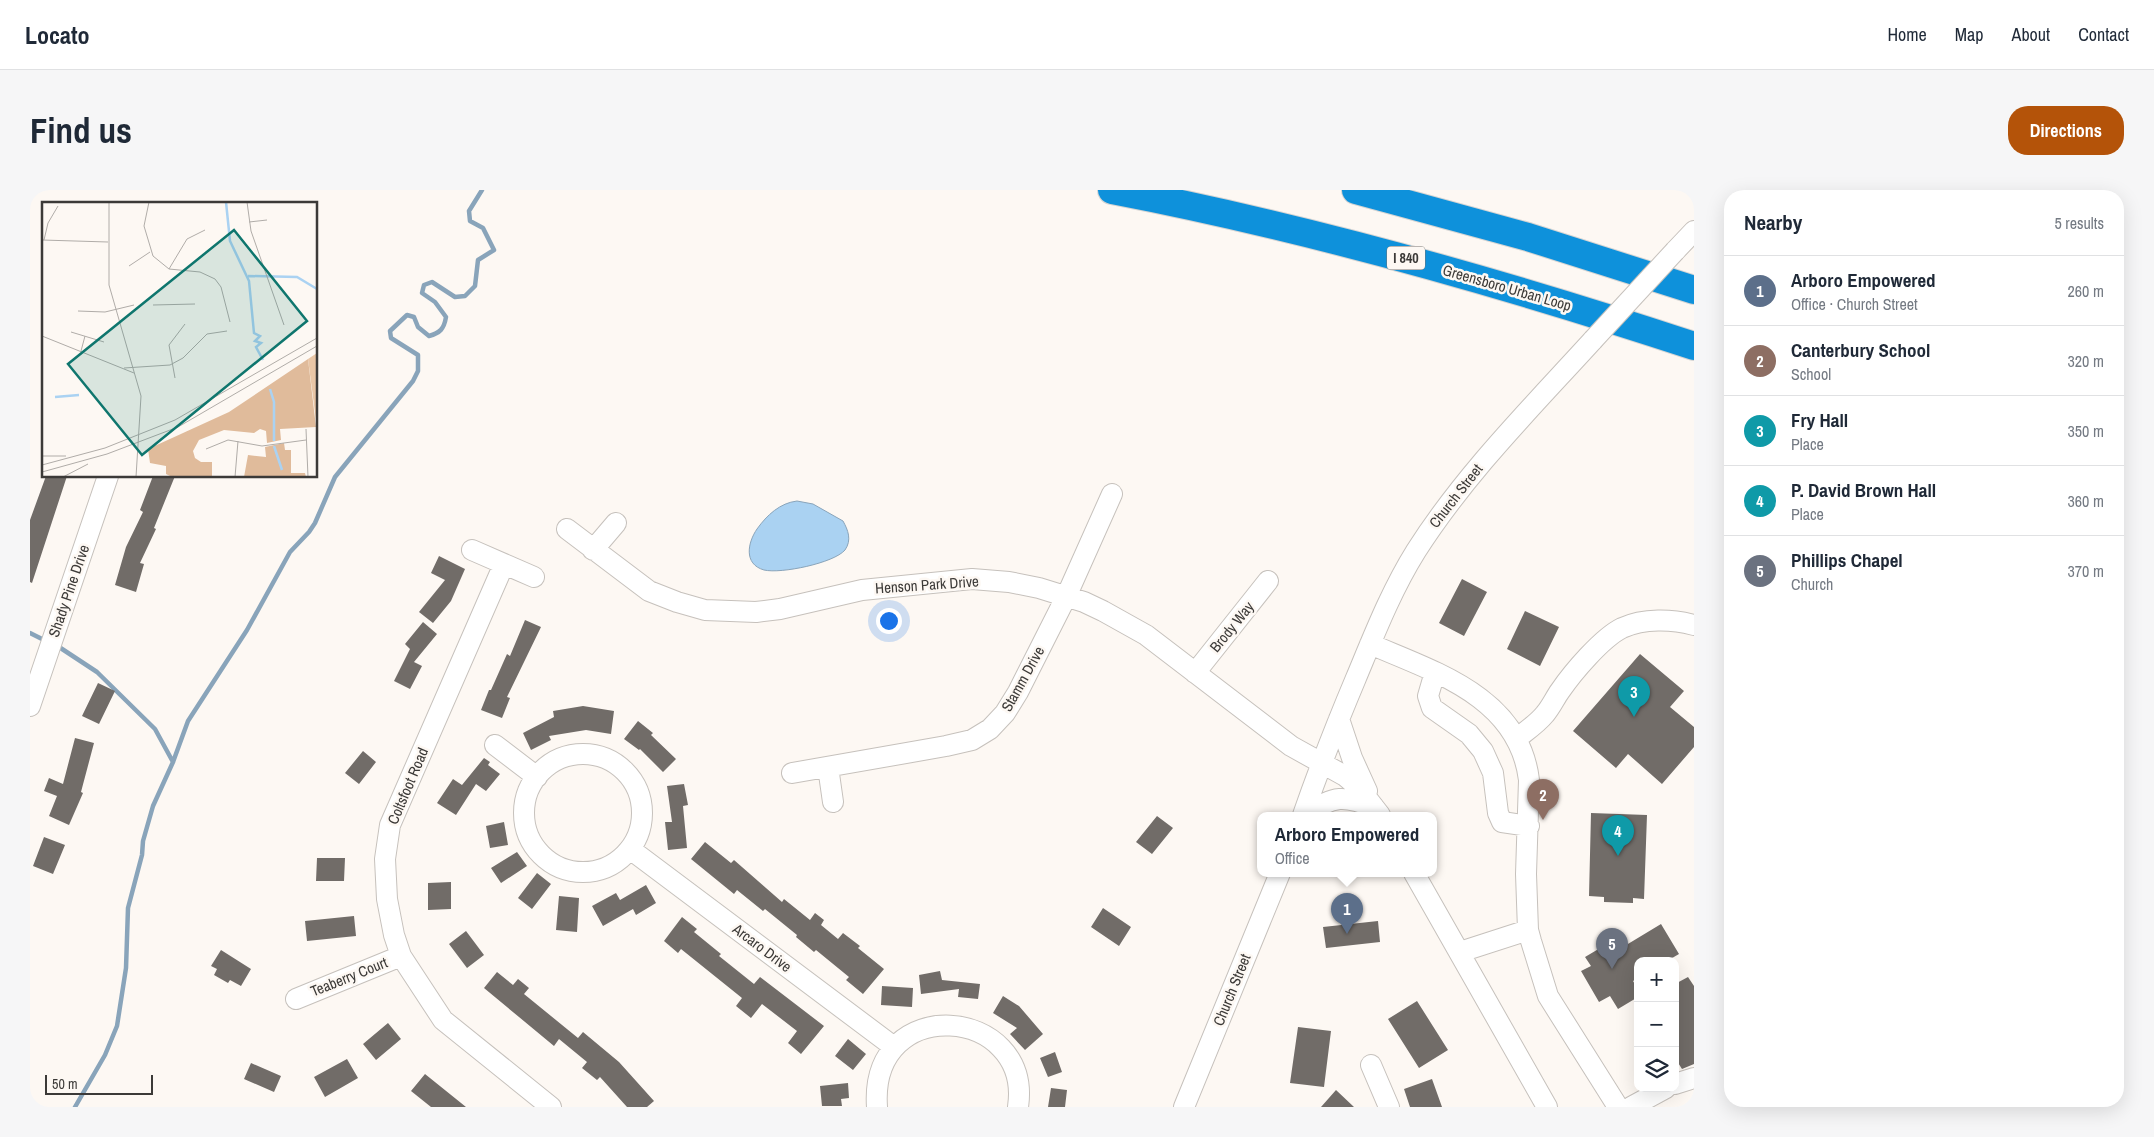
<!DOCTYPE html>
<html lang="en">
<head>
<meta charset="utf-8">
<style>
	:root { --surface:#fff; --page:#f6f6f7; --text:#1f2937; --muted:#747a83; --line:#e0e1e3; --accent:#b45309 }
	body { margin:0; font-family:"Archivo Narrow",sans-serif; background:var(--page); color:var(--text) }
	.controls { position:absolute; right:15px; bottom:15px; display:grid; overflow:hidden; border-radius:10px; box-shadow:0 5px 20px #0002 }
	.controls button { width:45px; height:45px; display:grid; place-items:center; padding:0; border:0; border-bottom:1px solid var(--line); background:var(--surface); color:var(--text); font:25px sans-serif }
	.scale { position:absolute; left:15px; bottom:12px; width:108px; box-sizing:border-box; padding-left:5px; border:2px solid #3c3a38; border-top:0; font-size:14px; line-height:18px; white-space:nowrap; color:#3c3a38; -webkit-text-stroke:4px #fdf8f3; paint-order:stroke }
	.you { position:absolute; left:858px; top:430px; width:18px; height:18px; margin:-12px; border:4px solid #fff; border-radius:50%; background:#1a73e8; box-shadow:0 0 0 8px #1a73e833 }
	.badge { display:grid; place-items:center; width:32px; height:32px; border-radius:50%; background:var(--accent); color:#fff; font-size:16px; font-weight:700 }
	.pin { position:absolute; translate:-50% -41px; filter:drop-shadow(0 1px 2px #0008) }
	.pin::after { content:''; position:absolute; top:26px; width:18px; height:15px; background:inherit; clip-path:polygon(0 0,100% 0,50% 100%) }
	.popup { position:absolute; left:1227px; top:622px; width:180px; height:65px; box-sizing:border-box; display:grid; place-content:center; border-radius:10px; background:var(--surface); filter:drop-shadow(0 1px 4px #0005); font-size:16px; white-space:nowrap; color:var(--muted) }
	.popup b { font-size:19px; color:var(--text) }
	.popup::after { content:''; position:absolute; left:50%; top:100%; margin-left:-10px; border:10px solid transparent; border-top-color:var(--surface) }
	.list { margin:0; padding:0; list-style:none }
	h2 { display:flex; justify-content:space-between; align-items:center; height:65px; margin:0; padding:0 20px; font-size:21px }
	h2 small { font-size:16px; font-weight:400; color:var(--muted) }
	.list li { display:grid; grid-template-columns:32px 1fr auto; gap:15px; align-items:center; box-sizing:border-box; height:70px; padding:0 20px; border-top:1px solid var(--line) }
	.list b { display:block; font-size:19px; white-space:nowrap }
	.list p { margin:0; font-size:16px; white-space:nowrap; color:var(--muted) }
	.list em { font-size:16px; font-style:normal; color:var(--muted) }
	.icon { flex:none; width:28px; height:28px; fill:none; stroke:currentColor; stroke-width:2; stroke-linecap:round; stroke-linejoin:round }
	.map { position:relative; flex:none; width:1664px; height:917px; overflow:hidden; border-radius:20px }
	header { display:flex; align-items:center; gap:30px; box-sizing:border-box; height:70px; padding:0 25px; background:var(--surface); border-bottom:1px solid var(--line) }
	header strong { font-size:24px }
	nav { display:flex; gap:28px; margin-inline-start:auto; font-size:18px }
	.intro { display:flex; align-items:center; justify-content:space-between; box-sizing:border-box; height:120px; padding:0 30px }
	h1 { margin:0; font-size:35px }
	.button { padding:12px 22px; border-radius:20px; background:var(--accent); color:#fff; font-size:18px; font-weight:700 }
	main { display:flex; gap:30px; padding:0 30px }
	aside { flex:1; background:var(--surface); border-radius:20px; box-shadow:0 5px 20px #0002 }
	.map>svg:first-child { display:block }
	.water { fill:#aad2f2; stroke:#89a4ba }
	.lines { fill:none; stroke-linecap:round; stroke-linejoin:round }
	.stream { stroke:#89a4ba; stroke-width:4.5 }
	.building { fill:#716c68 }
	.minor-casing { stroke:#c6c1bc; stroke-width:22 }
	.highway-casing { stroke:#d4d4d3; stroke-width:30 }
	.minor { stroke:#fff; stroke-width:20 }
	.highway { stroke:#0e91db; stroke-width:28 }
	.minor-bridge-casing { stroke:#c6c1bc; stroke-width:22; stroke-linecap:butt }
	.minor-bridge { stroke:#fff; stroke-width:20 }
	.labels { text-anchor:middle; stroke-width:5; stroke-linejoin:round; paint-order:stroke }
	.shield { fill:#fdf8f3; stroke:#767370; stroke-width:1 }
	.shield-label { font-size:14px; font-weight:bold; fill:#3c3a38 }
	.street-label { font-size:15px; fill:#3c3a38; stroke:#fdf8f3 }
	.inset-river { fill:none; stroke:#aad2f2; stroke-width:2.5 }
	.inset-road { fill:none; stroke:#b0aca8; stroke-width:1 }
	.view { fill:#0f766e; fill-opacity:0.15; stroke:#0f766e; stroke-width:2.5 }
	.inset-edge { fill:none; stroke:#3c3a38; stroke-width:2.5 }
</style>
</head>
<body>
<header>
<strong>Locato</strong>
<nav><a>Home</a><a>Map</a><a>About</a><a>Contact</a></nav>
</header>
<div class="intro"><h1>Find us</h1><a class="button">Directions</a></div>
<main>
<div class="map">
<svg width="1664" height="917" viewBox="0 0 1664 917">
	<rect width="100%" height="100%" fill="#fdf8f3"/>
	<path class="water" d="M 767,311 L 783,314 L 813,331 C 818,340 822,350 815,360 C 804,373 751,384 734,380 C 713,374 718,352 727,339 C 737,325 750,313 767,311 Z"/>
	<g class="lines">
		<path class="stream" d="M 0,443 L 16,451
			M 26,455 L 67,482 L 125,539 L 143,572
			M 45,917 L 75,865 L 87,836 L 96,778 L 98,718 L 112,665 L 113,651 L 123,616 L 143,572 L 158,531 L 217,440 L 260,362 L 279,342 L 285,333 L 305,287 L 383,191 L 388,181 L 388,165 L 361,148 L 360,141 L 377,125 L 384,127 L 388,137 L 399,146 C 410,143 414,139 416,127 L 405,112 L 392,103 L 394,95 L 402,92 L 425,107 L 435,106 L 445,96 L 448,70 L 464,60 L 453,38 L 440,31 L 439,21 L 452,0"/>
	</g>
	<path class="building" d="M 16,286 L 37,286 L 2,393 L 0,392 L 0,330 Z
		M 123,286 L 145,286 L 124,338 L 126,339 L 110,373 L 114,374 L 106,402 L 85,395 L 96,357 L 113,322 L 110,320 Z
		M 409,366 L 435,379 L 421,411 L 403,433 L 389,422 L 415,390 L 401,383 Z
		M 1432,389 L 1457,402 L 1434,446 L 1409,433 Z
		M 1495,421 L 1529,437 L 1510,476 L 1477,459 Z
		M 495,430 L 511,437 L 477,507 L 480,508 L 472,528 L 451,520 L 459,500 L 461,500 L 477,464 L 480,466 Z
		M 393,432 L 407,444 L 384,472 L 392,476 L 380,499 L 364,491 L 380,459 L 375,454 Z
		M 1610,464 L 1654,501 L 1640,517 L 1664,537 L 1664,557 L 1632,594 L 1598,564 L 1586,578 L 1543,541 Z
		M 68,493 L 85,501 L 69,534 L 52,526 Z
		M 553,516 L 584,521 L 581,544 L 556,540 L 519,546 L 521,550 L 501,560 L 493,543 L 524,527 L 523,521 Z
		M 608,531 L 623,543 L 621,545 L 646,569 L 633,582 L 610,559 L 609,560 L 594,549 Z
		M 45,548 L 64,553 L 51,602 L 53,603 L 39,635 L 19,626 L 27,606 L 14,601 L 19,588 L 33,594 Z
		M 333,561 L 346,572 L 329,594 L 315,583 Z
		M 454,568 L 460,572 L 458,575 L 470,584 L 456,601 L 446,594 L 426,625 L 407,613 L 423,589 L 432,595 Z
		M 654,594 L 658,615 L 653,616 L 657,658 L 638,660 L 635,632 L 642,632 L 637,596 Z
		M 1561,623 L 1617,625 L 1614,709 L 1603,708 L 1603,713 L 1574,712 L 1574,707 L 1559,706 Z
		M 1127,626 L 1143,638 L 1122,664 L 1106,652 Z
		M 474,632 L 478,655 L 460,658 L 456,636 Z
		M 14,647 L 35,655 L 23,684 L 3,676 Z
		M 675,652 L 701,673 L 704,670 L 752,712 L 754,709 L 780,730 L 785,723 L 794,730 L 791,735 L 808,749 L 813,743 L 830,756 L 828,758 L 854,779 L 833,804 L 816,790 L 819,787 L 786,760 L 784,762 L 766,747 L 767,745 L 735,719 L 733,721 L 707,700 L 704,704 L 661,669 Z
		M 487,662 L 497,676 L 471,693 L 461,678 Z
		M 287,668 L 315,668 L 314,691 L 286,691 Z
		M 507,683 L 521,694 L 502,719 L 488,708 Z
		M 421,692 L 421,719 L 398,720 L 398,693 Z
		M 616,695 L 626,713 L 606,725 L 603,719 L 573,736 L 562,716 L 586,703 L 590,710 Z
		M 529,706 L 549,708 L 547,742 L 526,740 Z
		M 1073,718 L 1101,737 L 1089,756 L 1061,737 Z
		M 324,726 L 326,746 L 277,751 L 275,731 Z
		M 652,727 L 667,739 L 664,742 L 691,764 L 689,766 L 724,794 L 730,787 L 794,836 L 771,864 L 758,853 L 767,841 L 732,814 L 721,828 L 706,816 L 712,808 L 651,759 L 648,763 L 634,751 Z
		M 1348,731 L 1350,752 L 1296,758 L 1293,737 Z
		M 1631,734 L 1649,764 L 1637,771 L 1608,771 L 1608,788 L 1603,791 L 1608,799 L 1608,807 L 1588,819 L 1580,806 L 1569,812 L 1551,781 L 1561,776 L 1555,767 L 1577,754 L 1583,763 Z
		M 436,741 L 454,765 L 437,778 L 419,754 Z
		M 191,760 L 221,779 L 211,796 L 200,790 L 198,793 L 184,785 L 187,779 L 181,776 Z
		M 910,781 L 912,790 L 950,794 L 948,809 L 928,807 L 929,799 L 891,804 L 889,785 Z
		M 467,782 L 483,795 L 488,789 L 499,798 L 494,804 L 548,848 L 553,842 L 589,872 L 624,911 L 617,917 L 597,917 L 570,887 L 567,890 L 552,878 L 557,872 L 529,849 L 524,856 L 454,798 Z
		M 1658,787 L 1664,796 L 1664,874 L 1652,879 L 1645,868 L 1645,794 Z
		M 852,796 L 883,798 L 882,817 L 851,815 Z
		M 973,806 L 989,816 L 1013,844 L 995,860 L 980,844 L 987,838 L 963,823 Z
		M 1387,811 L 1418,860 L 1389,878 L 1358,829 Z
		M 358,833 L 371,849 L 346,870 L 333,854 Z
		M 1268,837 L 1301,841 L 1294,897 L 1260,893 Z
		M 818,849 L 836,864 L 823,880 L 805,866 Z
		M 1025,862 L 1032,882 L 1018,887 L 1010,868 Z
		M 317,869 L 328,888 L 295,907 L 284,887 Z
		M 221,873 L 251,886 L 244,902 L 214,889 Z
		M 395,884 L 436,917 L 401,917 L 381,901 Z
		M 1402,889 L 1412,917 L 1380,917 L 1374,899 Z
		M 818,893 L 819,908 L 811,909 L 812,916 L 792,916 L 790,896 Z
		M 1021,898 L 1037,900 L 1035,917 L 1018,917 Z
		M 1306,900 L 1324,917 L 1291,917 Z"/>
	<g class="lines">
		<defs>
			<path id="minor" d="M 1645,61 L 1664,41
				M 537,339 L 619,401 L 647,412 L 675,420 L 726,422 L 750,419 L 832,400 L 942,389 L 979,392 L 1009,398 L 1054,412 L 1073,421 L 1116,445 L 1261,556 L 1315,586 L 1329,598 L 1350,625
				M 442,360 L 504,387
				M 563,360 L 586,333
				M 474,374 L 360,635 L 355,669 L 357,709 L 364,745 L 371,766 L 413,830 L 521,917
				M 1340,454 C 1405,482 1489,507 1499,590 L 1496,684 L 1498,740 L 1501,751 L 1518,806 L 1588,917
				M 1405,482 L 1398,506 L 1402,518 L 1439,544 L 1453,561 L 1463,583 L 1468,623 L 1472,632 L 1499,636
				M 1165,483 L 1238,391
				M 0,516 L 78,286
				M 1309,529 L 1322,568 L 1337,601
				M 1486,549 C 1496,541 1507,534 1515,524 C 1521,517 1525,508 1530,501 C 1543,482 1572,448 1592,438 C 1614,428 1642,429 1664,435
				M 465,555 L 507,587
				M494 623a59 59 0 1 1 118 0a59 59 0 1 1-118 0Z
				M 798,577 L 803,612
				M 762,583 L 916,556 L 942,550 L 960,539 L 975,523 L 988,502 L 1036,407 L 1082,304
				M 1273,625 C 1289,579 1307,533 1326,488 C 1344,445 1361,401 1386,361 C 1435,284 1501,218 1563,150
				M 1278,625 C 1302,604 1316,606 1344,617
				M 600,659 L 864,857
				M 1384,683 L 1517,917
				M 1430,762 L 1498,740
				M 266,809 L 371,766
				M 1341,875 L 1359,917
				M 1645,894 L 1664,888
				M 847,917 C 839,801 1003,816 988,917
				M 1154,917 L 1250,683
				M 1601,917 L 1636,898"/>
			<path id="highway" d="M 1082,0 C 1280,38 1473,93 1664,156
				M 1326,0 L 1498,47 L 1664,100"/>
		</defs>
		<use href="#minor" class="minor-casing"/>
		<use href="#highway" class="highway-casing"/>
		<use href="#minor" class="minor"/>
		<use href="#highway" class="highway"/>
		<defs>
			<path id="minor-bridge" d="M 1563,150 L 1645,61"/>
		</defs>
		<use href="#minor-bridge" class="minor-bridge-casing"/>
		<use href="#minor-bridge" class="minor-bridge"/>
	</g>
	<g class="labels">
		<rect class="shield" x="1357" y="56.5" width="38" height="23" rx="4"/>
		<g class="shield-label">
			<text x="1376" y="73">I 840</text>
		</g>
		<g class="street-label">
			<text transform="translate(1477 98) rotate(16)" y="5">Greensboro Urban Loop</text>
			<text transform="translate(1426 306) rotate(-52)" y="5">Church Street</text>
			<text transform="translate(897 395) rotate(-4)" y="5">Henson Park Drive</text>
			<text transform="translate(39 401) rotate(-71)" y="5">Shady Pine Drive</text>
			<text transform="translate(1202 437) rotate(-51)" y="5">Brody Way</text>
			<text transform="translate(993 489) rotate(-61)" y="5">Stamm Drive</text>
			<text transform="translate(378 596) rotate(-67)" y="5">Coltsfoot Road</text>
			<text transform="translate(732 758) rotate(37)" y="5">Arcaro Drive</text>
			<text transform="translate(319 787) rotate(-22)" y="5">Teaberry Court</text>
			<text transform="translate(1202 800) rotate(-68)" y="5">Church Street</text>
		</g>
	</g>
	<g transform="translate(12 12)">
		<rect width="275" height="275" fill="#fdf8f3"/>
		<path d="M 275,151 L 275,226 L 266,157 Z" fill="#e9c6a6"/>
		<path d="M 266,157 L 274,225 L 238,227 L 239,238 L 225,241 L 224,229 L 218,227 L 212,231 L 182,228 L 157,238 L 151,249 L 153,256 L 159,260 L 170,260 L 170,274 L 130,275 L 124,272 L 124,264 L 108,261 L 106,247 L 187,210 ZM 242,241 L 243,248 L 249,248 L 249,271 L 263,271 L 264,275 L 202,275 L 206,253 L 224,255 L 223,245 Z" fill="#e0bb9b"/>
		<path class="inset-river" d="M 184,0 L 188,39 L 207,79 L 212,131 L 218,134 L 213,139 L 219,141 L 214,145 L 221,158M 206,74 L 255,75 L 275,87M 228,187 L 232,200 L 232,239M 13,195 L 37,193M 232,244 L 240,268"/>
		<path class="inset-road" d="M 67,0 L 67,83 L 99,194 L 94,275M 107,0 L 102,24 L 111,54 L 127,67 L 158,70 L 173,77 L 179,85 L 188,120M 120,0 L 137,0M 205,0 L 209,29 L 242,123M 207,20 L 225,18M 0,38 L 66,40M 2,38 L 6,21 L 16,4M 87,64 L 108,50M 127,67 L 145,37 L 163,28M 0,86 L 0,107M 111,103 L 153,102M 36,109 L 63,110 L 92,103M 29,130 L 62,140M 0,134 L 92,171M 39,149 L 43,134M 82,166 L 128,163 L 141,156 L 165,132 L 185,129M 133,176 L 127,143 L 143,122M 264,227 L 266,275M 164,247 L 186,238 L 220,244 L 264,238M 0,254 L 24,254M 0,263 L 63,246 L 133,218 L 275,136M 0,270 L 65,252 L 136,225 L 275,144M 21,275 L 46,262M 193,275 L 196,239"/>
		<path class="view" d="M 192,28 L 265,119 L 100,253 L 26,162 Z"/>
		<rect width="275" height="275" class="inset-edge"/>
	</g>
</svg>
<div class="controls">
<button>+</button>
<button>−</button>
<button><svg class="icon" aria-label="layers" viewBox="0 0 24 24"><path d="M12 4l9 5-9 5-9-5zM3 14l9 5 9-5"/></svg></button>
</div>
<div class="scale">50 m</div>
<div class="you"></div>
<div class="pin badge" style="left:1317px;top:744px;background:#5c6f8a">1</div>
<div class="popup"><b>Arboro Empowered</b>Office</div>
<div class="pin badge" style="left:1513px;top:630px;background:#8d6e63">2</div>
<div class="pin badge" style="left:1604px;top:527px;background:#0f9aa8">3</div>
<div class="pin badge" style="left:1588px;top:666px;background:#0f9aa8">4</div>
<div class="pin badge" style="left:1582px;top:779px;background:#6b7280">5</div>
</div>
<aside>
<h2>Nearby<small>5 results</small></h2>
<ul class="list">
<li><span class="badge" style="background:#5c6f8a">1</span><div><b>Arboro Empowered</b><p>Office · Church Street</p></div><em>260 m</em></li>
<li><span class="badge" style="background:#8d6e63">2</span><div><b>Canterbury School</b><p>School</p></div><em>320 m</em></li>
<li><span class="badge" style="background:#0f9aa8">3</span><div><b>Fry Hall</b><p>Place</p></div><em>350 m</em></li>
<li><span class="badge" style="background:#0f9aa8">4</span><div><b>P. David Brown Hall</b><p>Place</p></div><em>360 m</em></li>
<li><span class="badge" style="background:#6b7280">5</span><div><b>Phillips Chapel</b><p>Church</p></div><em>370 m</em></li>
</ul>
</aside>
</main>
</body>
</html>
